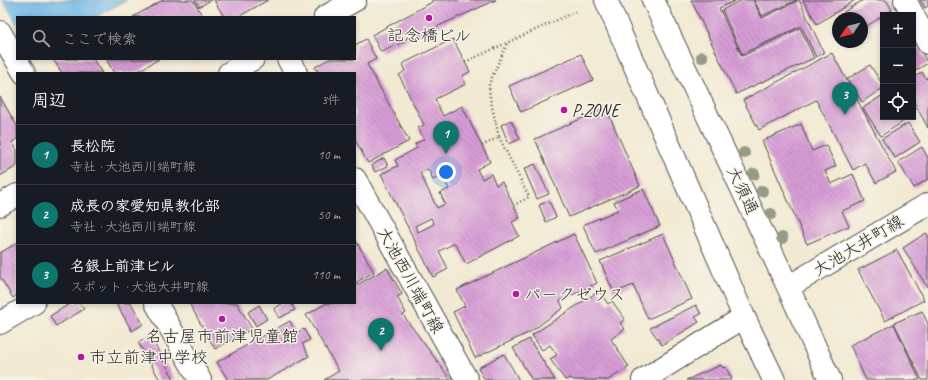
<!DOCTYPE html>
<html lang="ja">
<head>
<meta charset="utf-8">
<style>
	:root { --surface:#171b24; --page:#242831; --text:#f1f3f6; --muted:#9ea1a6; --line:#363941; --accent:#0f766e }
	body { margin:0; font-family:Caveat,"Klee One",sans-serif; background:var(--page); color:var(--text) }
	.controls { position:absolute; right:12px; top:12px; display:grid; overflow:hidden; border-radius:0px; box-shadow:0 2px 6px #0003 }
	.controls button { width:36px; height:36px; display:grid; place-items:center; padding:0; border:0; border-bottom:1px solid var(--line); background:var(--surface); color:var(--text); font:20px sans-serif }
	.compass { position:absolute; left:832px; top:12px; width:36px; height:36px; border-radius:50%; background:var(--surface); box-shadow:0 2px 6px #0003; rotate:235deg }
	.you { position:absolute; left:446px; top:172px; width:14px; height:14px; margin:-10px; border:3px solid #fff; border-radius:50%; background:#1a73e8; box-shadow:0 0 0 6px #1a73e833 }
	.badge { display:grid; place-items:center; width:26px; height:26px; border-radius:50%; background:var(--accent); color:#fff; font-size:13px; font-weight:700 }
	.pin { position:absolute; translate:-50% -33px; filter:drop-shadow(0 1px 2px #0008) }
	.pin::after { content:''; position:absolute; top:21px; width:14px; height:12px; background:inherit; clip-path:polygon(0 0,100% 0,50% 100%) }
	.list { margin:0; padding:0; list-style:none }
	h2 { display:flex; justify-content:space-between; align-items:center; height:52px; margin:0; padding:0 16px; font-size:17px }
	h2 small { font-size:13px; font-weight:400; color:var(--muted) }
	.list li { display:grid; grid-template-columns:26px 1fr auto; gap:12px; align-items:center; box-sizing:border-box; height:60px; padding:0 16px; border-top:1px solid var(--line) }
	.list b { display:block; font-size:15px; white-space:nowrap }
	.list p { margin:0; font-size:13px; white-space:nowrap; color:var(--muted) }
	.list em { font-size:13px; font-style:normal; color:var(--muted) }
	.icon { flex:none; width:22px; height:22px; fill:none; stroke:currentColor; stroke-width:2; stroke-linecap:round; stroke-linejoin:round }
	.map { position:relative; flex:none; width:928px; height:380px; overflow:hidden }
	.search { position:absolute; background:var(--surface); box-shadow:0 2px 6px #0003; left:16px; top:16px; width:340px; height:44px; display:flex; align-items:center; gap:10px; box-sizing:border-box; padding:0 14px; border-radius:0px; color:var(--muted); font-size:15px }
	.panel { position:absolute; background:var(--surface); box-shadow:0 2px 6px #0003; left:16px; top:72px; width:340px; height:232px; border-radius:0px }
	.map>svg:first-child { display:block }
	.water { fill:#70b8e7; stroke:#4e7289 }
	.pier { fill:#f1e9d2 }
	.building { fill:url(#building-back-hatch); fill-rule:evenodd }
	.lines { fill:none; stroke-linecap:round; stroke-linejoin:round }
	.minor-casing { stroke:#494844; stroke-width:24 }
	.path { stroke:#494844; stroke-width:2.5; stroke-dasharray:1 3; stroke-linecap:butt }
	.minor { stroke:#fff; stroke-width:22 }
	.tree { fill:#969b84 }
	.poi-dot { fill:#b5179e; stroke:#f7f3e8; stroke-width:1.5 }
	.labels { text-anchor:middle; stroke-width:3; stroke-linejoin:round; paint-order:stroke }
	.poi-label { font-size:17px; fill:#2b2b2b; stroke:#f7f3e8; text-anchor:start }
	.street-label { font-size:17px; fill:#2b2b2b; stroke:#f7f3e8 }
</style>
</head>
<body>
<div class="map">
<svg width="928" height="380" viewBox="0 0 928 380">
	<defs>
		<pattern id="building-back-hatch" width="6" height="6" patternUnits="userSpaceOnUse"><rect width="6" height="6" fill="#d79cd6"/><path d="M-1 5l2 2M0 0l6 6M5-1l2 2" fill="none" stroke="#af7fae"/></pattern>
	</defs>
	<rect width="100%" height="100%" fill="#f7f3e8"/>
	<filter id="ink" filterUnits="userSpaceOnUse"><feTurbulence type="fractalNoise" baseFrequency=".025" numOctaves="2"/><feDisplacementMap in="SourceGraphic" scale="8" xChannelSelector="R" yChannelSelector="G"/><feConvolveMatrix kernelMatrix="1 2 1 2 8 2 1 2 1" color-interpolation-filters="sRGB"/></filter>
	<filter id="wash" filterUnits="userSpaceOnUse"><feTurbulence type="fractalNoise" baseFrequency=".012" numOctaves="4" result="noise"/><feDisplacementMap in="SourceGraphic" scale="16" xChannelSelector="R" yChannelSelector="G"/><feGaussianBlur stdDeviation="0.9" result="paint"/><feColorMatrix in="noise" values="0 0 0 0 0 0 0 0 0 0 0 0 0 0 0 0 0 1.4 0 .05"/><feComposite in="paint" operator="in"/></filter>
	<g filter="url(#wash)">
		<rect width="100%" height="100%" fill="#f1e9d2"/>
		<path class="water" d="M 0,0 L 127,0 L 95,17 L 17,17 L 17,59 Z"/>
		<path class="pier" d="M 0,0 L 2,0 L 17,25 L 17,59 L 18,61 L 0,70 Z"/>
		<g id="blocks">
			<path class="building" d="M 163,0 L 193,0 L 203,17 L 133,17 Z
				M 195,0 L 211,0 L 199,7 Z
				M 214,0 L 268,0 L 238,17 L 224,17 Z
				M 432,0 L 496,0 L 381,52 L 372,35 L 432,2 Z
				M 691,0 L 737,0 L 719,8 L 742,56 L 800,28 L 814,58 L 736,94 Z
				M 742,0 L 753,0 L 762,18 L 799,0 L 824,53 L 816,57 L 801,26 L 742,54 L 722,10 Z
				M 754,0 L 797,0 L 762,16 Z
				M 803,0 L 855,0 L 817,24 Z
				M 863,0 L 886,0 L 892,10 L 862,29 L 862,18 L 848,18 L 844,12 Z
				M 920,0 L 928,0 L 928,6 L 925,8 Z
				M 366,39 L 376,59 L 367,64 L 409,141 L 368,163 L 355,140 L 355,73 L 319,73 L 315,67 L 329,59 L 355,59 L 355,45 Z
				M 453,39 L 470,72 L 462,76 L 466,84 L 435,99 L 443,116 L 462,106 L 490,162 L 477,169 L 482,179 L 491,174 L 496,185 L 502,182 L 520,218 L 512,222 L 519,236 L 466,264 L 455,243 L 439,251 L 448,269 L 433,277 L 381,174 L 398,166 L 395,160 L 417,148 L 415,144 L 424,139 L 418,128 L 424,125 L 399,75 L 405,71 L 402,64 ZM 428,169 L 433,180 L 442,175 L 449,189 L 440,193 L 445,204 L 437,208 L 420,173 ZM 431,218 L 434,224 L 418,232 L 415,226 Z
				M 914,40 L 928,63 L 913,72 L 913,41 Z
				M 832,53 L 896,172 L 876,183 L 865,163 L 853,170 L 816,100 L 759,130 L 743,100 Z
				M 581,54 L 593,80 L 521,112 L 509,86 Z
				M 53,59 L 93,59 L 102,73 L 62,73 Z
				M 106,59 L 159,59 L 135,73 L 114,73 Z
				M 870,65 L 883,85 L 883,88 L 862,102 L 847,79 Z
				M 922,72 L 926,79 L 928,77 L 928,128 L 913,100 L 913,78 Z
				M 883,95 L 883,117 L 910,117 L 881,136 L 863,108 Z
				M 0,97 L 17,126 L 17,139 L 12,142 L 17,150 L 17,166 L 0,176 Z
				M 606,108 L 640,186 L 569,217 L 535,139 Z
				M 511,120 L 520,139 L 509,144 L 501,125 Z
				M 908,123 L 920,142 L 895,158 L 882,139 Z
				M 801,124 L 812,151 L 826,145 L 836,166 L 825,171 L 831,184 L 853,174 L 865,201 L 842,211 L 849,226 L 807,244 L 762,141 Z
				M 922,147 L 928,158 L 928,179 L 914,188 L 898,162 Z
				M 384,158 L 388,166 L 375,172 L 372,165 Z
				M 535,164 L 549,194 L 537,199 L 524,169 Z
				M 643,189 L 660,226 L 596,254 L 583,225 L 618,210 L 614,202 Z
				M 549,201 L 556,217 L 546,222 L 539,205 Z
				M 926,233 L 928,236 L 928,288 L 903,248 Z
				M 574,234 L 597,283 L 560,301 L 563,308 L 530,332 L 475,358 L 453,312 L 465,306 L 457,290 Z
				M 663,234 L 692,299 L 648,319 L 633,285 L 614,293 L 600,261 Z
				M 355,239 L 374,272 L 355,283 Z
				M 17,243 L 17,295 L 13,298 L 0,277 L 0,253 Z
				M 897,250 L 924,300 L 885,321 L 858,270 Z
				M 387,268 L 402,294 L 397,297 L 406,313 L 403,315 L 451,380 L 324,380 L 339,371 L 306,315 L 327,303 L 355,303 L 355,286 Z
				M 599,291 L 608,304 L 612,301 L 625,319 L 620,323 L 625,329 L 611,339 L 629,367 L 608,380 L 573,380 L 571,378 L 565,380 L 550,359 L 557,355 L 550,345 L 542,350 L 532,335 Z
				M 71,303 L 79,303 L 84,309 L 56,326 L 50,316 Z
				M 116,303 L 131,303 L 143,324 L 132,331 Z
				M 189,303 L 237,303 L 252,329 L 215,349 Z
				M 283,303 L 291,303 L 295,310 L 279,318 L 274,309 Z
				M 259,305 L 267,319 L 256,326 L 248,312 Z
				M 696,305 L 701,314 L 695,317 L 699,322 L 662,345 L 650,328 Z
				M 922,311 L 928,324 L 928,380 L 922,380 L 894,323 Z
				M 290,321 L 296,333 L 304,329 L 310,340 L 302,344 L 309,356 L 267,380 L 228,380 L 217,362 Z
				M 894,324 L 920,380 L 866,380 L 850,345 Z
				M 150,336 L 174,379 L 172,380 L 160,380 L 138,342 Z
				M 529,339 L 555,380 L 532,380 L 513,348 Z
				M 504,354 L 519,380 L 485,380 L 478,368 Z
				M 721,365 L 723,368 L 726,367 L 732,380 L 686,380 Z"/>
		</g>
	</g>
	<g filter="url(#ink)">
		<use href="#blocks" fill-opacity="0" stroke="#494844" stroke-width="1"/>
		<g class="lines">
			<defs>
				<path id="minor" d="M 606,0 L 744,317 L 774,380
					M 653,0 L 788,287 L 830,380
					M 905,0 L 928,43
					M 325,17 L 355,0
					M 0,32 L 24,73
					M 288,59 L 296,73
					M 229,73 L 253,59
					M 355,179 L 467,380
					M 0,205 L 17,195
					M 788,287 L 928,204
					M 156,303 L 200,380
					M 0,323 L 34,303
					M 643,380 L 744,317"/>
			</defs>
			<use href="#minor" class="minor-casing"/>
			<path class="path" d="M 465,62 L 577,11
				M 499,137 L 529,197 L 514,205
				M 482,146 L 499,137 L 490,98 L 489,84 L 507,44"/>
			<use href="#minor" class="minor"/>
		</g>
		<g class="tree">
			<circle cx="702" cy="57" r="6"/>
			<circle cx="744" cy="153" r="6"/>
			<circle cx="754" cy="174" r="6"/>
			<circle cx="762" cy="191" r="6"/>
			<circle cx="771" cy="214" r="6"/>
			<circle cx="782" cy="238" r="6"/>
		</g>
	</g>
	<g class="poi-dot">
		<circle cx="429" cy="18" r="4"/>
		<circle cx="564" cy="110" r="4"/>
		<circle cx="516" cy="294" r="4"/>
		<circle cx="222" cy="319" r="4"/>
		<circle cx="81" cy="357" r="4"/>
	</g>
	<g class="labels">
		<g class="poi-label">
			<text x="429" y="41" text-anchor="middle">記念橋ビル</text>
			<text x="572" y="116">P.ZONE</text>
			<text x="524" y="300">パークゼウス</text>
			<text x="222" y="342" text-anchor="middle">名古屋市前津児童館</text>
			<text x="89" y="363">市立前津中学校</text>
		</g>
		<g class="street-label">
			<text transform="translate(743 190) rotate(65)" y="6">大須通</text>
			<text transform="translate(858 245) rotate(-31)" y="6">大池大井町線</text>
			<text transform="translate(411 280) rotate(61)" y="6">大池西川端町線</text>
		</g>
	</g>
</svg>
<div class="controls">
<button>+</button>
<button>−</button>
<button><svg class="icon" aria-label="locate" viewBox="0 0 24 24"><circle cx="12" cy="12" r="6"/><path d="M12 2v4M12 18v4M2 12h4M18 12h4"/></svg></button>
</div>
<svg class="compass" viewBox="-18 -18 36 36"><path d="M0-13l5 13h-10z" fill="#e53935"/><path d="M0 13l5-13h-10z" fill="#9ea1a6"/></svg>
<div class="you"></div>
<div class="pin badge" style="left:446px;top:154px">1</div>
<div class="pin badge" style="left:381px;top:351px">2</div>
<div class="pin badge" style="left:845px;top:115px">3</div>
<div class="search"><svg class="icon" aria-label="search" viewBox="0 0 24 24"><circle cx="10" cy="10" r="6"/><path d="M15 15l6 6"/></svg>ここで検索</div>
<section class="panel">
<h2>周辺<small>3件</small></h2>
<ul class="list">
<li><span class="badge">1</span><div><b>長松院</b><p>寺社 · 大池西川端町線</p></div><em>10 m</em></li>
<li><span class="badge">2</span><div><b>成長の家愛知県教化部</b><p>寺社 · 大池西川端町線</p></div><em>50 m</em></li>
<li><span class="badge">3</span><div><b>名銀上前津ビル</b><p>スポット · 大池大井町線</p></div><em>110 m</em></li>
</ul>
</section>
</div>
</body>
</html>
